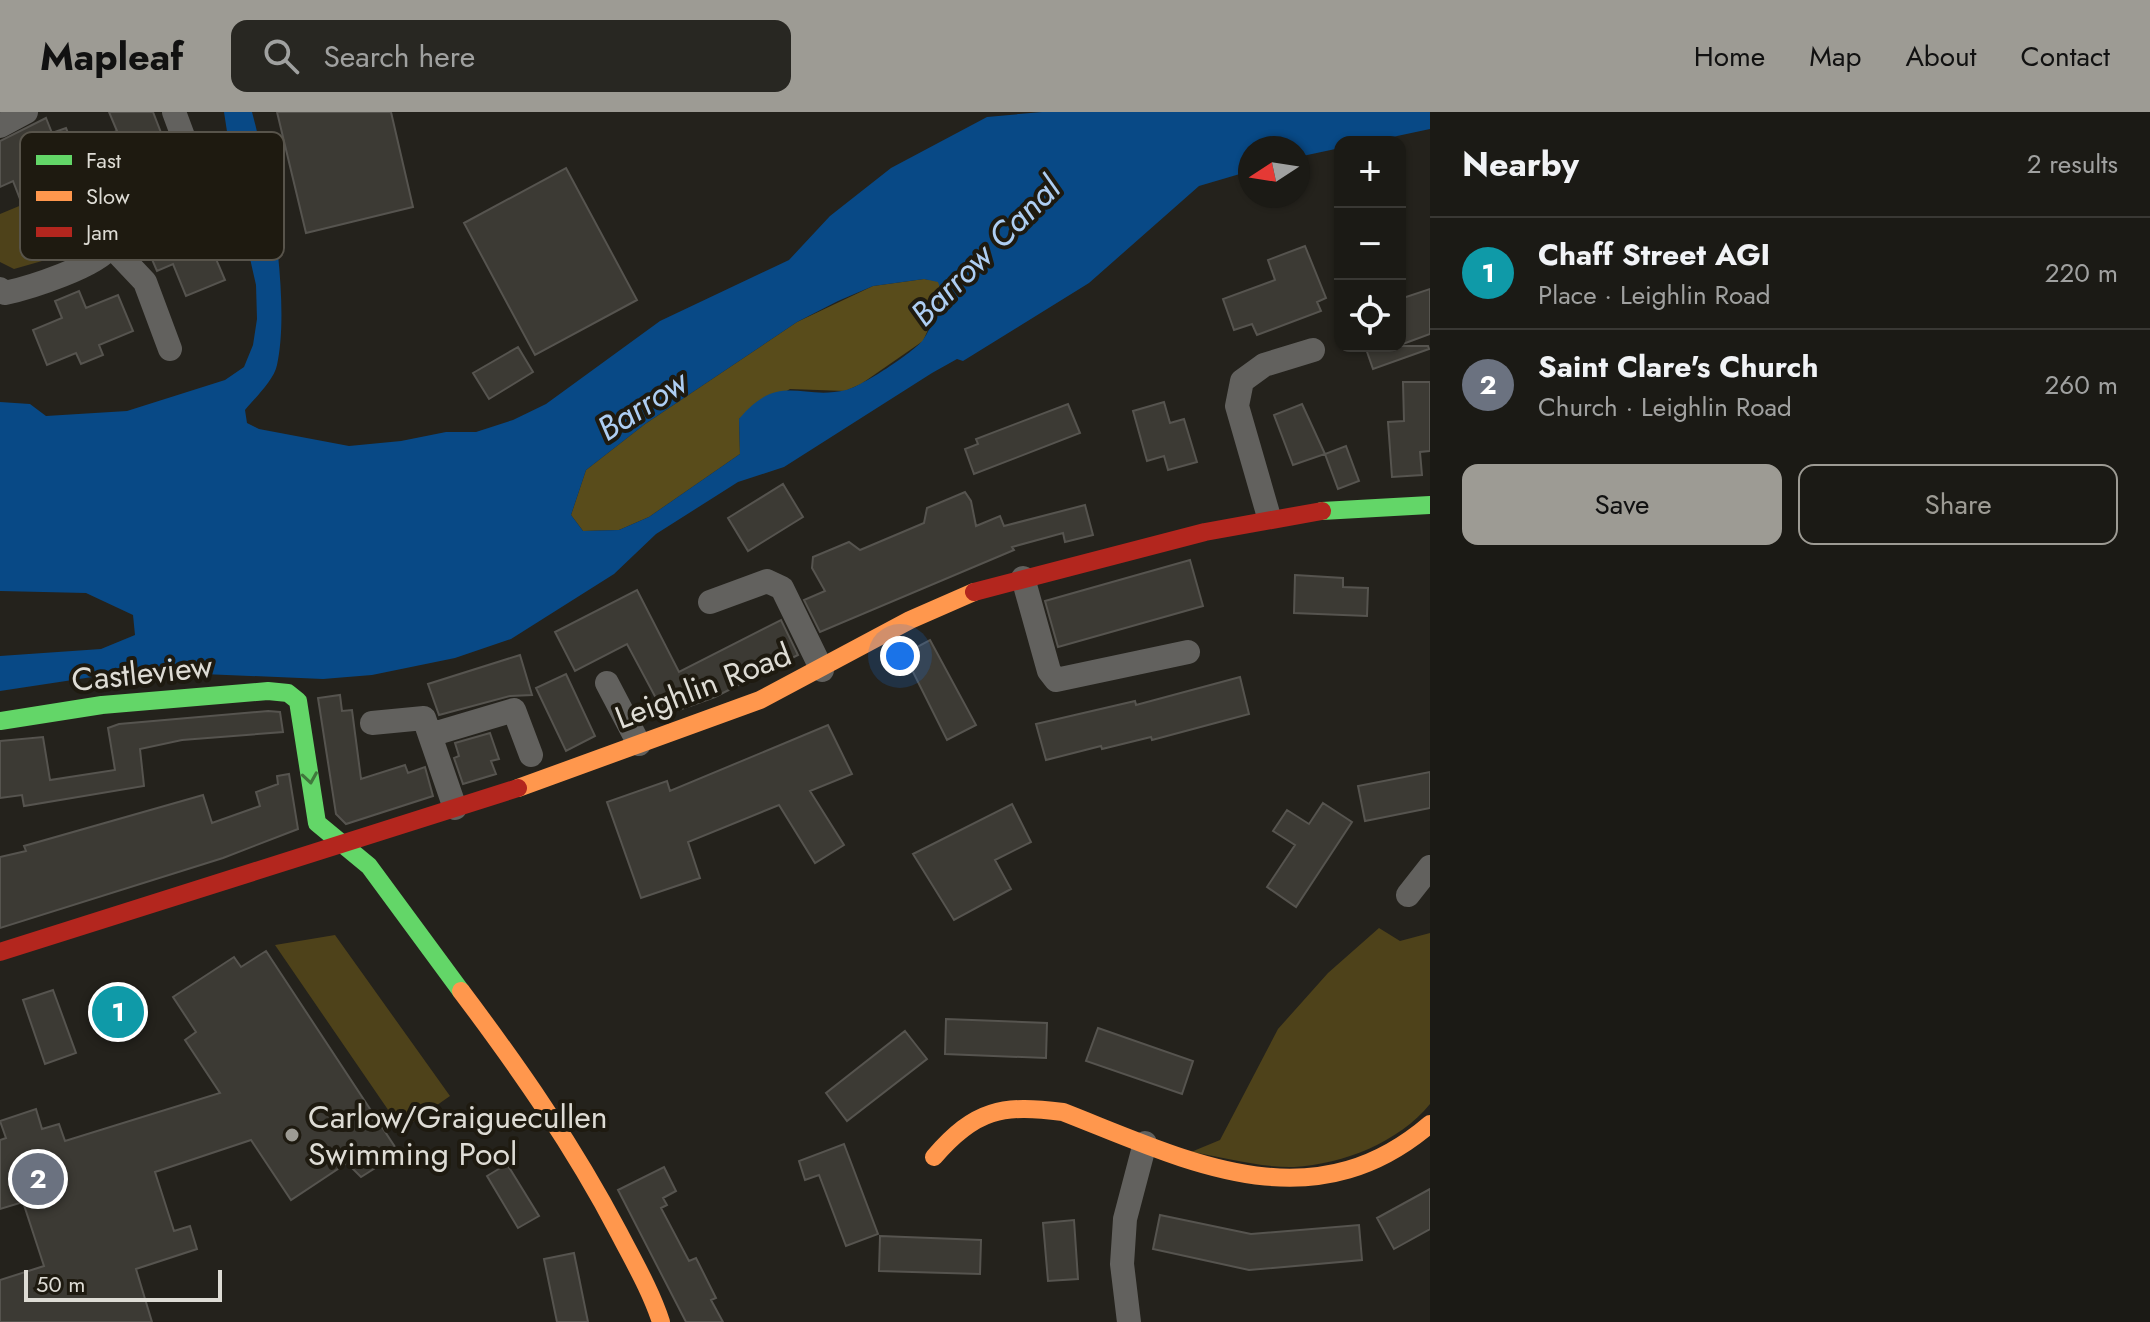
<!DOCTYPE html>
<html lang="en">
<head>
<meta charset="utf-8">
<style>
	:root { --surface:#1b1a15; --page:#282722; --text:#f1f3f6; --muted:#a0a1a0; --line:#393834; --accent:#9d9b94 }
	body { margin:0; font-family:Jost,sans-serif; background:var(--page); color:var(--text) }
	.controls { position:absolute; right:24px; top:24px; display:grid; overflow:hidden; border-radius:16px; box-shadow:0 2px 6px #0004 }
	.controls button { width:72px; height:72px; display:grid; place-items:center; padding:0; border:0; border-bottom:2px solid var(--line); background:var(--surface); color:var(--text); font:40px sans-serif }
	.compass { position:absolute; left:1238px; top:24px; width:72px; height:72px; border-radius:50%; background:var(--surface); box-shadow:0 2px 6px #0004; rotate:258deg }
	.scale { position:absolute; left:24px; bottom:20px; width:198px; box-sizing:border-box; padding-left:8px; border:4px solid #dedcd5; border-top:0; font-size:22px; line-height:28px; white-space:nowrap; color:#dedcd5; -webkit-text-stroke:6px #1e1a10; paint-order:stroke }
	.you { position:absolute; left:900px; top:544px; width:28px; height:28px; margin:-20px; border:6px solid #fff; border-radius:50%; background:#1a73e8; box-shadow:0 0 0 12px #1a73e833 }
	.badge { display:grid; place-items:center; width:52px; height:52px; border-radius:50%; background:var(--accent); color:#fff; font-size:26px; font-weight:700 }
	.pin { position:absolute; translate:-50% -50%; border:4px solid #fff; box-shadow:0 2px 8px #0006 }
	.list { margin:0; padding:0; list-style:none }
	h2 { display:flex; justify-content:space-between; align-items:center; height:104px; margin:0; padding:0 32px; font-size:34px }
	h2 small { font-size:26px; font-weight:400; color:var(--muted) }
	.list li { display:grid; grid-template-columns:52px 1fr auto; gap:24px; align-items:center; box-sizing:border-box; height:112px; padding:0 32px; border-top:2px solid var(--line) }
	.list b { display:block; font-size:30px; white-space:nowrap }
	.list p { margin:0; font-size:26px; white-space:nowrap; color:var(--muted) }
	.list em { font-size:26px; font-style:normal; color:var(--muted) }
	.actions { display:flex; gap:16px; padding:24px 32px }
	.actions a { flex:1; padding:18px 0; border:2px solid var(--accent); border-radius:16px; text-align:center; font-size:28px; color:var(--accent) }
	.actions .main { background:var(--accent); color:#111 }
	.icon { flex:none; width:44px; height:44px; fill:none; stroke:currentColor; stroke-width:2; stroke-linecap:round; stroke-linejoin:round }
	.map { position:relative; flex:none; width:1430px; height:1210px; overflow:hidden }
	header { display:flex; align-items:center; gap:48px; box-sizing:border-box; height:112px; padding:0 40px; background:var(--accent); color:#111 }
	header strong { font-size:38px }
	nav { display:flex; gap:44px; margin-inline-start:auto; font-size:28px }
	.search { width:560px; height:72px; background:var(--page); display:flex; align-items:center; gap:20px; box-sizing:border-box; padding:0 28px; border-radius:16px; color:var(--muted); font-size:30px }
	main { display:flex }
	aside { flex:1; background:var(--surface) }
	.map>svg:first-child { display:block }
	.green { fill:#4e421a }
	.forest { fill:#594c1b }
	.water { fill:#084986; fill-rule:evenodd }
	.building { fill:#3c3a34; stroke:#56544f; stroke-width:2 }
	.lines { fill:none; stroke-linecap:round; stroke-linejoin:round }
	.street { stroke:#62615e; stroke-width:24 }
	.fast { stroke:#63d668; stroke-width:18 }
	.slow { stroke:#ff974d; stroke-width:18 }
	.jam { stroke:#b3261e; stroke-width:18 }
	.oneway { stroke:#40783c }
	.poi-dot { fill:#9d9b94; stroke:#1e1a10; stroke-width:3 }
	.labels { text-anchor:middle; stroke-width:8; stroke-linejoin:round; paint-order:stroke }
	.street-label { font-size:32px; fill:#dedcd5; stroke:#1e1a10 }
	.poi-label { font-size:32px; fill:#dedcd5; stroke:#1e1a10; text-anchor:start }
	.water-label { font-size:34px; font-style:italic; fill:#aecef3; stroke:#1e1a10 }
	.key { fill:#1e1a10; stroke:#58544b; stroke-width:2 }
	.key-label { font-size:22px; fill:#dedcd5 }
</style>
</head>
<body>
<header>
<strong>Mapleaf</strong>
<div class="search"><svg class="icon" aria-label="search" viewBox="0 0 24 24"><circle cx="10" cy="10" r="6"/><path d="M15 15l6 6"/></svg>Search here</div>
<nav><a>Home</a><a>Map</a><a>About</a><a>Contact</a></nav>
</header>
<main>
<div class="map">
<svg width="1430" height="1210" viewBox="0 0 1430 1210">
	<rect width="100%" height="100%" fill="#24221c"/>
	<path class="green" d="M 108,57 L 117,81 L 93,116 L 84,101 L 73,108 L 84,128 L 49,147 L 14,157 L 0,150 L 0,102 Z
		M 1379,816 L 1400,829 L 1430,821 L 1430,992 C 1399,1030 1344,1052 1294,1055 C 1262,1056 1223,1045 1191,1040 L 1220,1028 L 1278,917 L 1328,861 Z
		M 335,823 L 450,984 L 410,1012 L 401,1000 L 393,1005 L 275,833 Z"/>
	<path class="forest" d="M 924,167 L 938,169 L 944,182 L 923,229 L 861,272 L 845,279 L 790,277 L 739,307 L 740,342 L 649,405 L 619,418 L 583,419 L 571,403 L 586,358 L 645,312 L 797,210 L 873,174 Z"/>
	<path class="water" d="M 224,0 L 252,0 C 269,62 291,190 277,253 C 274,268 255,286 245,298 L 247,311 L 259,317 L 349,334 L 401,329 L 446,320 L 476,320 L 513,308 L 546,292 L 660,209 L 789,148 L 830,104 L 891,56 L 987,5 L 1042,0 L 1430,0 L 1430,17 L 1369,30 L 1340,30 L 1340,36 L 1298,45 L 1298,36 L 1250,36 L 1250,59 L 1199,74 L 1089,171 L 963,249 L 957,247 L 932,261 L 784,355 L 738,370 L 656,422 L 614,462 L 511,527 L 455,546 L 372,563 L 323,567 L 132,559 L 0,579 L 0,544 L 101,537 L 135,523 L 133,503 L 86,481 L 0,479 L 0,290 L 30,292 L 46,304 L 127,299 L 225,268 L 244,255 L 253,233 L 257,207 L 256,173 L 239,98 ZM 924,167 L 938,170 L 943,183 C 937,197 932,215 923,228 C 914,240 861,275 846,278 C 801,289 779,259 739,307 L 740,342 L 649,405 L 619,418 L 583,419 L 571,403 L 586,358 L 645,312 L 797,210 L 838,189 L 873,174 Z"/>
	<path class="building" d="M 109,0 L 153,0 L 175,57 L 139,72 L 126,41 L 112,46 L 104,24 L 117,19 Z
		M 277,0 L 391,0 L 413,95 L 306,121 Z
		M 46,6 L 52,21 L 66,16 L 77,43 L 63,49 L 70,67 L 20,87 L 13,69 L 0,75 L 0,29 Z
		M 566,56 L 637,188 L 535,243 L 464,111 Z
		M 189,84 L 225,168 L 186,184 L 173,152 L 157,159 L 148,138 L 164,131 L 151,100 Z
		M 1305,134 L 1326,186 L 1317,190 L 1321,199 L 1257,223 L 1252,212 L 1234,218 L 1223,187 L 1275,168 L 1268,148 Z
		M 1430,177 L 1430,222 L 1400,233 L 1400,187 Z
		M 79,179 L 86,196 L 118,183 L 133,219 L 99,233 L 103,243 L 81,252 L 76,241 L 47,253 L 33,218 L 62,206 L 55,189 Z
		M 1365,234 L 1428,234 L 1429,237 L 1373,257 Z
		M 518,235 L 533,260 L 489,287 L 473,261 Z
		M 1403,270 L 1430,270 L 1430,339 L 1420,340 L 1422,363 L 1392,365 L 1388,310 L 1404,309 Z
		M 1164,290 L 1170,311 L 1184,307 L 1197,350 L 1168,358 L 1164,344 L 1147,349 L 1133,299 Z
		M 1068,292 L 1080,321 L 974,362 L 965,337 L 978,332 L 976,327 Z
		M 1302,292 L 1325,342 L 1293,353 L 1274,303 Z
		M 1346,334 L 1359,369 L 1338,377 L 1325,342 Z
		M 783,372 L 803,405 L 748,439 L 728,406 Z
		M 965,380 L 971,389 L 976,414 L 1000,404 L 1004,414 L 1085,393 L 1093,423 L 1065,430 L 1063,421 L 1012,435 L 1014,438 L 820,520 L 804,488 L 825,479 L 812,456 L 813,445 L 849,430 L 860,438 L 924,411 L 927,396 Z
		M 1190,448 L 1203,494 L 1058,535 L 1045,489 Z
		M 1295,463 L 1343,466 L 1343,475 L 1368,476 L 1367,504 L 1294,501 Z
		M 637,478 L 679,560 L 781,508 L 798,543 L 715,585 L 665,603 L 627,532 L 575,559 L 555,520 Z
		M 930,528 L 976,613 L 947,628 L 904,542 Z
		M 520,543 L 532,583 L 510,584 L 439,603 L 428,572 Z
		M 566,562 L 595,624 L 566,639 L 536,576 Z
		M 1240,565 L 1249,602 L 1152,628 L 1151,625 L 1102,637 L 1101,634 L 1046,648 L 1036,612 L 1135,589 L 1136,593 Z
		M 340,583 L 342,599 L 352,598 L 361,667 L 405,653 L 408,661 L 425,655 L 433,684 L 346,712 L 336,702 L 318,586 Z
		M 268,599 L 280,600 L 283,620 L 182,628 L 140,637 L 144,674 L 24,694 L 22,683 L 0,686 L 0,629 L 43,625 L 50,668 L 115,658 L 108,616 L 119,612 Z
		M 828,613 L 852,662 L 810,679 L 844,733 L 815,751 L 779,693 L 688,730 L 700,766 L 641,786 L 607,690 L 667,669 L 670,679 Z
		M 490,621 L 499,647 L 491,649 L 496,662 L 463,672 L 454,646 L 459,644 L 455,631 Z
		M 1430,660 L 1430,696 L 1365,709 L 1358,674 Z
		M 289,662 L 298,717 L 223,746 L 0,816 L 0,745 L 26,739 L 24,734 L 203,683 L 212,711 L 260,694 L 256,680 L 278,672 L 277,664 Z
		M 1323,691 L 1352,710 L 1296,795 L 1267,775 L 1295,733 L 1273,719 L 1287,698 L 1309,712 Z
		M 1012,692 L 1031,730 L 995,748 L 1011,777 L 954,808 L 913,742 Z
		M 266,839 L 399,1041 L 361,1065 L 347,1051 L 291,1088 L 251,1028 L 155,1060 L 174,1119 L 190,1114 L 197,1137 L 136,1157 L 152,1210 L 0,1210 L 0,1168 L 44,1154 L 23,1090 L 0,1097 L 0,1028 L 6,1026 L 0,1009 L 36,997 L 42,1017 L 59,1012 L 65,1029 L 220,981 L 185,928 L 196,920 L 173,885 L 234,845 L 241,855 Z
		M 53,878 L 76,941 L 45,952 L 23,888 Z
		M 946,907 L 1047,911 L 1046,946 L 945,942 Z
		M 1098,916 L 1193,949 L 1182,982 L 1086,949 Z
		M 905,919 L 927,947 L 847,1009 L 826,981 Z
		M 844,1032 L 878,1122 L 846,1134 L 819,1063 L 805,1068 L 799,1049 Z
		M 507,1052 L 539,1104 L 518,1116 L 487,1064 Z
		M 664,1055 L 676,1079 L 663,1086 L 667,1093 L 661,1096 L 689,1149 L 696,1146 L 716,1186 L 711,1188 L 723,1210 L 686,1210 L 618,1078 Z
		M 1430,1077 L 1430,1117 L 1394,1137 L 1377,1106 Z
		M 1160,1103 L 1251,1122 L 1359,1113 L 1362,1148 L 1249,1158 L 1153,1137 Z
		M 1074,1108 L 1078,1167 L 1048,1169 L 1043,1111 Z
		M 880,1124 L 981,1128 L 980,1162 L 879,1159 Z
		M 574,1141 L 588,1210 L 557,1210 L 544,1147 Z"/>
	<g class="lines">
		<path class="street" d="M 0,14 L 26,0
			M 111,134 L 145,170 L 170,237
			M 0,177 L 5,181 C 29,176 98,154 111,134 C 116,128 115,117 118,110 C 133,85 166,77 191,67 L 187,35 L 174,0
			M 1269,405 L 1237,294 L 1242,269 L 1264,253 L 1313,238
			M 1023,466 L 1049,559 L 1056,568 L 1188,540
			M 710,490 L 767,469 L 782,476 L 822,558
			M 607,571 L 639,632
			M 372,611 L 424,606 L 455,696
			M 430,623 L 514,598 L 531,643
			M 1408,783 L 1430,755
			M 1129,1210 L 1122,1152 L 1125,1107 L 1145,1031"/>
		<path class="fast" d="M 1322,399 L 1430,393
			M 0,609 L 102,593 L 268,579 L 288,581 L 298,589 L 317,711 L 369,754 L 461,879"/>
		<path class="slow" d="M 518,676 L 760,588 L 910,508 L 974,480
			M 461,879 C 519,956 574,1035 619,1121 C 634,1150 651,1179 661,1210
			M 934,1045 C 975,997 1003,992 1063,1000 C 1186,1048 1311,1114 1430,1012"/>
		<path class="jam" d="M 974,480 L 1205,420 L 1322,399
			M 0,840 L 518,676"/>
	</g>
	<defs><path id="oneway-chevron" d="M-2-3.5L2.5 0L-2 3.5" fill="none" stroke-width="1.6" stroke-linecap="round" stroke-linejoin="round" transform="scale(2)"/></defs>
	<use class="oneway" href="#oneway-chevron" transform="translate(310 666) rotate(81)"/>
	<circle class="poi-dot" cx="292" cy="1023" r="8"/>
	<g class="labels">
		<g class="street-label">
			<text transform="translate(142 561) rotate(-6)" y="11">Castleview</text>
			<text transform="translate(703 574) rotate(-21)" y="11">Leighlin Road</text>
		</g>
		<g class="poi-label">
			<text x="308" y="1016">Carlow/Graiguecullen<tspan x="308" dy="37">Swimming Pool</tspan></text>
		</g>
		<g class="water-label">
			<text transform="translate(985 139) rotate(-45)" y="12">Barrow Canal</text>
			<text transform="translate(642 293) rotate(-33)" y="12">Barrow</text>
		</g>
	</g>
	<rect x="20" y="20" width="264" height="128" rx="12" class="key"/>
	<rect x="36" y="43" width="36" height="10" fill="#63d668"/>
	<rect x="36" y="79" width="36" height="10" fill="#ff974d"/>
	<rect x="36" y="115" width="36" height="10" fill="#b3261e"/>
	<g class="key-label">
		<text x="86" y="56">Fast</text>
		<text x="86" y="92">Slow</text>
		<text x="86" y="128">Jam</text>
	</g>
</svg>
<div class="controls">
<button>+</button>
<button>−</button>
<button><svg class="icon" aria-label="locate" viewBox="0 0 24 24"><circle cx="12" cy="12" r="6"/><path d="M12 2v4M12 18v4M2 12h4M18 12h4"/></svg></button>
</div>
<svg class="compass" viewBox="-18 -18 36 36"><path d="M0-13l5 13h-10z" fill="#e53935"/><path d="M0 13l5-13h-10z" fill="#a0a1a0"/></svg>
<div class="scale">50 m</div>
<div class="you"></div>
<div class="pin badge" style="left:118px;top:900px;background:#0f9aa8">1</div>
<div class="pin badge" style="left:38px;top:1067px;background:#6b7280">2</div>
</div>
<aside>
<h2>Nearby<small>2 results</small></h2>
<ul class="list">
<li><span class="badge" style="background:#0f9aa8">1</span><div><b>Chaff Street AGI</b><p>Place · Leighlin Road</p></div><em>220 m</em></li>
<li><span class="badge" style="background:#6b7280">2</span><div><b>Saint Clare's Church</b><p>Church · Leighlin Road</p></div><em>260 m</em></li>
</ul>
<div class="actions"><a class="main">Save</a><a>Share</a></div>
</aside>
</main>
</body>
</html>
